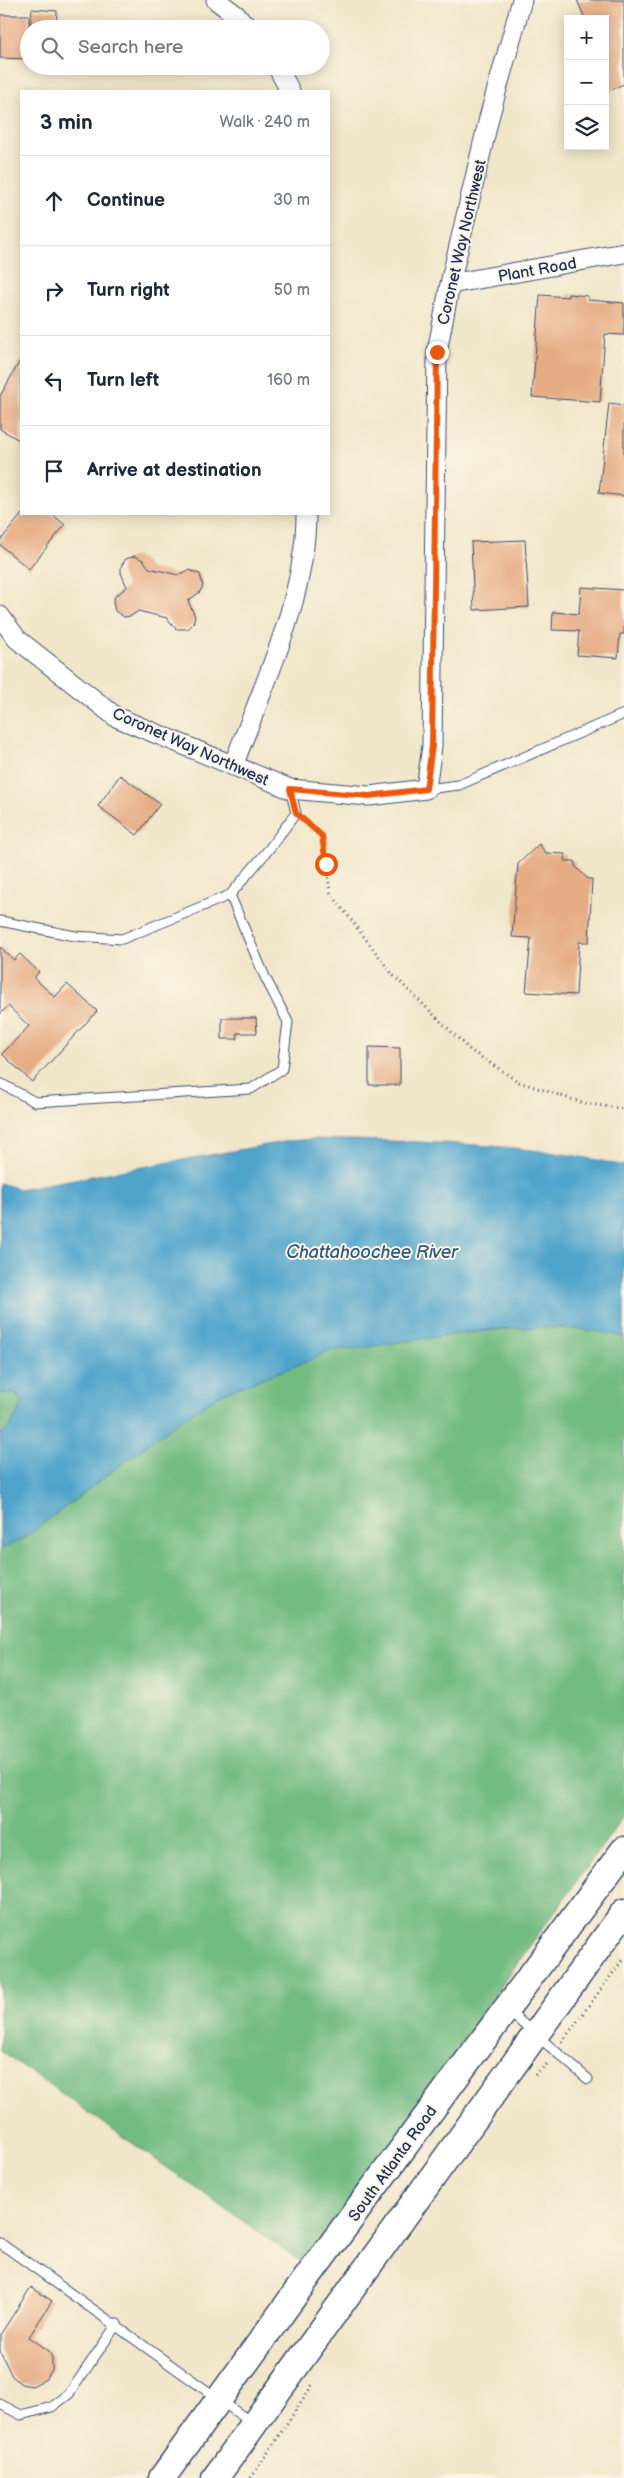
<!DOCTYPE html>
<html lang="en">
<head>
<meta charset="utf-8">
<style>
	:root { --surface:#fff; --page:#f6f6f7; --text:#1f2937; --muted:#747a83; --line:#e0e1e3 }
	body { margin:0; font-family:"Balsamiq Sans",sans-serif; background:var(--page); color:var(--text) }
	.controls { position:absolute; right:15px; top:15px; display:grid; overflow:hidden; border-radius:0px; box-shadow:0 2px 12px #0003 }
	.controls button { width:45px; height:45px; display:grid; place-items:center; padding:0; border:0; border-bottom:1px solid var(--line); background:var(--surface); color:var(--text); font:25px sans-serif }
	.stop { position:absolute; width:15px; height:15px; margin:-11px; border:4px solid #ea580c; border-radius:50%; background:#fff }
	.stop.end { background:#ea580c; border-color:#fff; box-shadow:0 1px 5px #0008 }
	.list { margin:0; padding:0; list-style:none }
	h2 { display:flex; justify-content:space-between; align-items:center; height:65px; margin:0; padding:0 20px; font-size:21px }
	h2 small { font-size:16px; font-weight:400; color:var(--muted) }
	.list li { display:grid; grid-template-columns:32px 1fr auto; gap:15px; align-items:center; box-sizing:border-box; height:90px; padding:0 20px; border-top:1px solid var(--line) }
	.list b { display:block; font-size:19px; white-space:nowrap }
	.list em { font-size:16px; font-style:normal; color:var(--muted) }
	.icon { flex:none; width:28px; height:28px; fill:none; stroke:currentColor; stroke-width:2; stroke-linecap:round; stroke-linejoin:round }
	.map { position:relative; flex:none; width:624px; height:2478px; overflow:hidden }
	.search { position:absolute; background:var(--surface); box-shadow:0 2px 12px #0003; left:20px; top:20px; width:310px; height:55px; display:flex; align-items:center; gap:12px; box-sizing:border-box; padding:0 18px; border-radius:28px; color:var(--muted); font-size:19px }
	.panel { position:absolute; background:var(--surface); box-shadow:0 2px 12px #0003; left:20px; top:90px; width:310px; height:425px; border-radius:0px }
	.map>svg:first-child { display:block }
	.forest { fill:#72bb82; stroke:#467570 }
	.water { fill:#50a4cc; stroke:#366a95 }
	.building { fill:#e6ad85 }
	.lines { fill:none; stroke-linecap:round; stroke-linejoin:round }
	.service-casing { stroke:#3b4a6e; stroke-width:11 }
	.minor-casing { stroke:#3b4a6e; stroke-width:21 }
	.secondary-casing { stroke:#3b4a6e; stroke-width:29 }
	.path { stroke:#3b4a6e; stroke-width:3; stroke-dasharray:1 4; stroke-linecap:butt }
	.service { stroke:#fff; stroke-width:9 }
	.minor { stroke:#fff; stroke-width:19 }
	.secondary { stroke:#fff; stroke-width:26 }
	.route { stroke:#ea580c; stroke-width:6 }
	.labels { text-anchor:middle; stroke-width:4; stroke-linejoin:round; paint-order:stroke }
	.street-label { font-size:16px; fill:#1b2f5e; stroke:#fcf5e5 }
	.water-label { font-size:18px; font-style:italic; fill:#2e5884; stroke:#fcf5e5 }
</style>
</head>
<body>
<div class="map">
<svg width="624" height="2478" viewBox="0 0 624 2478">
	<rect width="100%" height="100%" fill="#fcf5e5"/>
	<filter id="ink" filterUnits="userSpaceOnUse"><feTurbulence type="fractalNoise" baseFrequency=".02" numOctaves="2"/><feDisplacementMap in="SourceGraphic" scale="10" xChannelSelector="R" yChannelSelector="G"/><feConvolveMatrix kernelMatrix="1 2 1 2 8 2 1 2 1" color-interpolation-filters="sRGB"/></filter>
	<filter id="wash" filterUnits="userSpaceOnUse"><feTurbulence type="fractalNoise" baseFrequency=".0096" numOctaves="4" result="noise"/><feDisplacementMap in="SourceGraphic" scale="20" xChannelSelector="R" yChannelSelector="G"/><feGaussianBlur stdDeviation="1.12" result="paint"/><feColorMatrix in="noise" values="0 0 0 0 0 0 0 0 0 0 0 0 0 0 0 0 0 1.4 0 .05"/><feComposite in="paint" operator="in"/></filter>
	<g filter="url(#wash)">
		<rect width="100%" height="100%" fill="#f0e6c9"/>
		<path class="forest" d="M 547,1326 L 602,1331 L 624,1337 L 624,1816 L 487,2005 L 317,2273 L 0,2050 L 0,1550 L 24,1538 L 176,1423 L 223,1393 L 313,1359 L 329,1350 L 464,1333 Z
			M 0,1393 L 15,1393 L 22,1404 L 11,1425 L 0,1436 Z"/>
		<path class="water" d="M 315,1139 C 415,1142 527,1142 624,1166 L 624,1337 C 550,1319 482,1330 408,1341 C 383,1344 355,1351 329,1350 L 313,1359 L 223,1393 L 176,1423 L 24,1538 L 0,1550 L 0,1436 L 11,1425 L 22,1404 L 15,1393 L 0,1393 L 0,1183 L 19,1189 L 289,1141 Z"/>
		<g id="blocks">
			<path class="building" d="M 577,0 L 624,0 L 624,84 L 605,92 L 605,19 L 585,19 Z
				M 32,9 L 57,11 L 56,29 L 30,29 Z
				M 0,15 L 29,15 L 29,59 L 0,58 Z
				M 568,294 L 588,296 L 588,300 L 624,303 L 624,335 L 605,334 L 600,402 L 532,397 L 540,295 L 568,297 Z
				M 21,359 L 21,441 L 0,429 L 0,396 Z
				M 609,403 L 624,405 L 624,496 L 599,493 Z
				M 22,514 L 52,514 L 65,525 L 29,569 L 0,545 L 0,541 Z
				M 525,540 L 529,607 L 474,610 L 471,542 Z
				M 135,556 L 143,560 L 149,568 L 178,575 L 189,570 L 200,574 L 203,586 L 200,592 L 188,601 L 195,616 L 193,624 L 188,629 L 176,629 L 167,618 L 138,611 L 131,616 L 124,617 L 115,611 L 113,602 L 115,596 L 127,587 L 121,573 L 121,566 L 126,559 Z
				M 581,587 L 624,590 L 624,634 L 620,634 L 618,658 L 577,655 L 579,631 L 552,630 L 553,612 L 579,614 Z
				M 120,775 L 160,804 L 137,835 L 98,806 Z
				M 539,844 L 546,853 L 565,854 L 565,861 L 575,861 L 575,866 L 588,879 L 592,879 L 589,942 L 579,942 L 576,995 L 526,992 L 531,938 L 512,937 L 518,864 Z
				M 0,947 L 14,960 L 20,954 L 39,972 L 34,978 L 55,997 L 67,984 L 97,1011 L 32,1082 L 2,1054 L 29,1026 L 8,1006 L 0,1014 Z
				M 222,1018 L 256,1018 L 257,1033 L 237,1033 L 238,1039 L 222,1039 Z
				M 369,1047 L 400,1048 L 400,1085 L 369,1085 Z
				M 31,2287 L 52,2301 L 29,2337 L 49,2351 L 52,2358 L 52,2370 L 46,2379 L 32,2386 L 21,2384 L 12,2376 L 0,2351 L 0,2335 Z"/>
		</g>
	</g>
	<g filter="url(#ink)">
		<use href="#blocks" fill-opacity="0" stroke="#3b4a6e" stroke-width="1"/>
		<g class="lines">
			<defs>
				<path id="service" d="M 426,789 L 459,785 L 624,714
					M 0,921 L 75,936 L 122,939 L 230,895 L 269,849 L 296,813 L 290,789
					M 0,1083 L 35,1102 L 251,1089 L 282,1069 L 288,1022 L 265,977 L 230,895
					M 508,2011 L 588,2079
					M 0,2243 L 252,2423
					M 0,2404 L 21,2415 L 52,2407 L 69,2394 L 117,2324"/>
				<path id="minor" d="M 216,0 L 236,15 L 249,29
					M 277,66 L 290,91
					M 450,284 L 624,253
					M 0,616 L 17,639 L 116,717 L 290,789 L 369,796 L 426,789 L 432,746 L 437,352 L 450,284 L 490,114 L 522,0
					M 233,766 C 263,686 306,599 306,514"/>
				<path id="secondary" d="M 162,2478 L 309,2275 L 624,1850
					M 215,2478 L 624,1912"/>
			</defs>
			<use href="#service" class="service-casing"/>
			<use href="#minor" class="minor-casing"/>
			<use href="#secondary" class="secondary-casing"/>
			<path class="path" d="M 305,821 L 323,836 L 330,892 L 393,975 L 470,1050 L 519,1082 L 583,1103 L 624,1109
				M 562,2042 L 624,1958
				M 535,2075 L 549,2062
				M 251,2478 L 313,2384"/>
			<use href="#service" class="service"/>
			<use href="#minor" class="minor"/>
			<use href="#secondary" class="secondary"/>
		</g>
	</g>
	<g class="lines" filter="url(#ink)">
		<path class="route" d="M 326,864 L 322,836 L 296,813 L 290,789 L 369,796 L 426,789 L 432,746 L 437,352"/>
	</g>
	<g class="labels">
		<g class="street-label">
			<text transform="translate(461 242) rotate(-77)" y="6">Coronet Way Northwest</text>
			<text transform="translate(537 269) rotate(-10)" y="6">Plant Road</text>
			<text transform="translate(191 746) rotate(24)" y="6">Coronet Way Northwest</text>
			<text transform="translate(392 2163) rotate(-54)" y="6">South Atlanta Road</text>
		</g>
		<g class="water-label">
			<text x="372" y="1258">Chattahoochee River</text>
		</g>
	</g>
</svg>
<div class="controls">
<button>+</button>
<button>−</button>
<button><svg class="icon" aria-label="layers" viewBox="0 0 24 24"><path d="M12 4l9 5-9 5-9-5zM3 14l9 5 9-5"/></svg></button>
</div>
<div class="stop" style="left:326px;top:864px"></div>
<div class="stop end" style="left:437px;top:352px"></div>
<div class="search"><svg class="icon" aria-label="search" viewBox="0 0 24 24"><circle cx="10" cy="10" r="6"/><path d="M15 15l6 6"/></svg>Search here</div>
<section class="panel">
<h2>3 min<small>Walk · 240 m</small></h2>
<ul class="list">
<li><svg class="icon" aria-label="ahead" viewBox="0 0 24 24"><path d="M12 20V5M6 11l6-6 6 6"/></svg><div><b>Continue</b></div><em>30 m</em></li>
<li><svg class="icon" aria-label="right" viewBox="0 0 24 24"><path d="M7 20v-9h11M14 6l5 5-5 5"/></svg><div><b>Turn right</b></div><em>50 m</em></li>
<li><svg class="icon" aria-label="left" viewBox="0 0 24 24"><path d="M17 20v-9H6M10 6l-5 5 5 5"/></svg><div><b>Turn left</b></div><em>160 m</em></li>
<li><svg class="icon" aria-label="arrive" viewBox="0 0 24 24"><path d="M6 21V4h12l-3 4 3 4H6"/></svg><div><b>Arrive at destination</b></div></li>
</ul>
</section>
</div>
</body>
</html>
